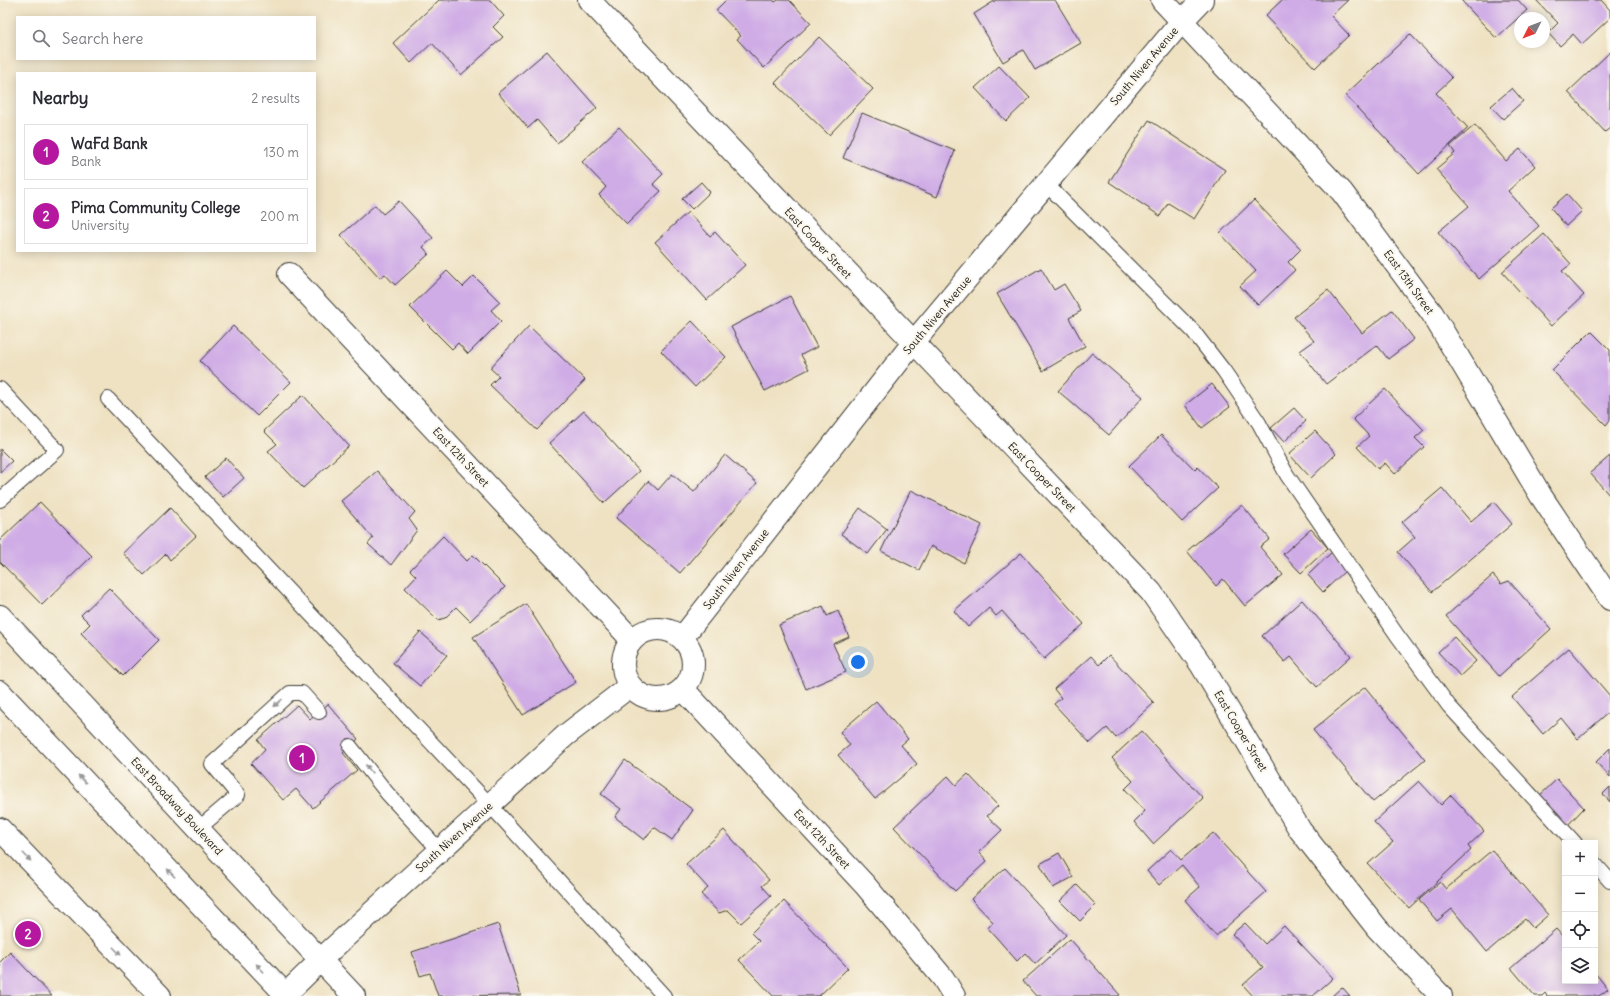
<!DOCTYPE html>
<html lang="en">
<head>
<meta charset="utf-8">
<style>
	:root { --surface:#fff; --page:#f2f2f3; --text:#2b2b33; --muted:#7c7c81; --line:#e1e1e2; --accent:#b5179e }
	body { margin:0; font-family:Delius,sans-serif; background:var(--page); color:var(--text) }
	.controls { position:absolute; right:12px; bottom:12px; display:grid; overflow:hidden; border-radius:0px; box-shadow:0 2px 10px #0003 }
	.controls button { width:36px; height:36px; display:grid; place-items:center; padding:0; border:0; border-bottom:1px solid var(--line); background:var(--surface); color:var(--text); font:20px sans-serif }
	.compass { position:absolute; left:1514px; top:12px; width:36px; height:36px; border-radius:50%; background:var(--surface); box-shadow:0 2px 10px #0003; rotate:228deg }
	.you { position:absolute; left:858px; top:662px; width:14px; height:14px; margin:-10px; border:3px solid #fff; border-radius:50%; background:#1a73e8; box-shadow:0 0 0 6px #1a73e833 }
	.badge { display:grid; place-items:center; width:26px; height:26px; border-radius:50%; background:var(--accent); color:#fff; font-size:13px; font-weight:700 }
	.pin { position:absolute; translate:-50% -50%; border:2px solid #fff; box-shadow:0 1px 4px #0006 }
	.list { margin:0; padding:0; list-style:none }
	h2 { display:flex; justify-content:space-between; align-items:center; height:52px; margin:0; padding:0 16px; font-size:17px }
	h2 small { font-size:13px; font-weight:400; color:var(--muted) }
	.list li { display:grid; grid-template-columns:26px 1fr auto; gap:12px; align-items:center; box-sizing:border-box; height:56px; margin:0 8px 8px; padding:0 8px; border:1px solid var(--line); border-radius:0px }
	.list b { display:block; font-size:15px; white-space:nowrap }
	.list p { margin:0; font-size:13px; white-space:nowrap; color:var(--muted) }
	.list em { font-size:13px; font-style:normal; color:var(--muted) }
	.icon { flex:none; width:22px; height:22px; fill:none; stroke:currentColor; stroke-width:2; stroke-linecap:round; stroke-linejoin:round }
	.map { position:relative; flex:none; width:1610px; height:996px; overflow:hidden }
	.search { position:absolute; background:var(--surface); box-shadow:0 2px 10px #0003; left:16px; top:16px; width:300px; height:44px; display:flex; align-items:center; gap:10px; box-sizing:border-box; padding:0 14px; border-radius:0px; color:var(--muted); font-size:15px }
	.panel { position:absolute; background:var(--surface); box-shadow:0 2px 10px #0003; left:16px; top:72px; width:300px; height:180px; border-radius:0px }
	.map>svg:first-child { display:block }
	.building { fill:#cface6 }
	.lines { fill:none; stroke-linecap:round; stroke-linejoin:round }
	.service-casing { stroke:#3c3a35; stroke-width:16 }
	.minor-casing { stroke:#3c3a35; stroke-width:24 }
	.primary-casing { stroke:#3c3a35; stroke-width:24 }
	.service { stroke:#fff; stroke-width:14 }
	.minor { stroke:#fff; stroke-width:22 }
	.primary { stroke:#fff; stroke-width:22 }
	.oneway { fill:#999 }
	.labels { text-anchor:middle; stroke-width:4; stroke-linejoin:round; paint-order:stroke }
	.street-label { font-size:11px; fill:#1c1c1c; stroke:#fbf7ec }
</style>
</head>
<body>
<div class="map">
<svg width="1610" height="996" viewBox="0 0 1610 996">
	<rect width="100%" height="100%" fill="#fbf7ec"/>
	<filter id="ink" filterUnits="userSpaceOnUse"><feTurbulence type="fractalNoise" baseFrequency=".025" numOctaves="2"/><feDisplacementMap in="SourceGraphic" scale="8" xChannelSelector="R" yChannelSelector="G"/><feConvolveMatrix kernelMatrix="1 2 1 2 8 2 1 2 1" color-interpolation-filters="sRGB"/></filter>
	<filter id="wash" filterUnits="userSpaceOnUse"><feTurbulence type="fractalNoise" baseFrequency=".012" numOctaves="4" result="noise"/><feDisplacementMap in="SourceGraphic" scale="16" xChannelSelector="R" yChannelSelector="G"/><feGaussianBlur stdDeviation="0.9" result="paint"/><feColorMatrix in="noise" values="0 0 0 0 0 0 0 0 0 0 0 0 0 0 0 0 0 1.4 0 .05"/><feComposite in="paint" operator="in"/></filter>
	<g filter="url(#wash)">
		<rect width="100%" height="100%" fill="#efe2c3"/>
		<g id="blocks">
			<path class="building" d="M 439,0 L 490,0 L 504,16 L 493,27 L 503,37 L 461,75 L 432,43 L 411,63 L 393,43 Z
				M 726,0 L 773,0 L 775,2 L 778,0 L 789,0 L 811,23 L 764,68 L 737,39 L 741,36 L 716,10 Z
				M 996,0 L 1055,0 L 1081,43 L 1035,70 L 1023,50 L 1003,62 L 974,14 Z
				M 1282,0 L 1348,0 L 1331,16 L 1349,35 L 1315,68 L 1265,16 Z
				M 1461,0 L 1518,0 L 1527,10 L 1496,38 Z
				M 1536,0 L 1601,0 L 1610,10 L 1610,18 L 1582,44 L 1573,34 L 1560,46 L 1548,33 L 1558,23 Z
				M 1410,34 L 1452,78 L 1436,93 L 1468,128 L 1419,174 L 1345,95 Z
				M 819,37 L 873,89 L 829,135 L 775,83 Z
				M 547,51 L 597,108 L 557,143 L 537,120 L 528,128 L 498,93 Z
				M 1610,52 L 1610,128 L 1605,132 L 1568,92 Z
				M 999,66 L 1030,98 L 1006,121 L 975,88 Z
				M 1512,88 L 1523,101 L 1503,119 L 1491,106 Z
				M 862,113 L 955,151 L 937,197 L 843,158 Z
				M 1149,120 L 1225,170 L 1194,219 L 1168,203 L 1160,216 L 1109,182 Z
				M 1475,125 L 1506,161 L 1520,149 L 1535,166 L 1508,191 L 1539,226 L 1479,279 L 1438,232 L 1469,206 L 1436,169 L 1455,153 L 1450,146 Z
				M 619,127 L 663,174 L 653,184 L 661,191 L 627,224 L 599,195 L 606,187 L 582,162 Z
				M 701,182 L 710,192 L 692,209 L 682,199 Z
				M 1567,194 L 1582,211 L 1566,226 L 1551,208 Z
				M 1254,200 L 1301,249 L 1288,262 L 1295,270 L 1258,305 L 1240,286 L 1256,271 L 1220,233 Z
				M 399,201 L 433,238 L 423,247 L 429,254 L 395,285 L 385,274 L 380,278 L 341,235 L 375,205 L 383,214 Z
				M 688,212 L 710,236 L 715,232 L 745,265 L 707,300 L 655,242 Z
				M 1544,234 L 1571,264 L 1562,271 L 1584,295 L 1551,326 L 1502,272 Z
				M 1041,268 L 1054,290 L 1064,284 L 1081,311 L 1069,318 L 1085,346 L 1043,371 L 997,294 Z
				M 447,271 L 463,287 L 474,276 L 500,302 L 491,310 L 501,321 L 468,354 L 458,343 L 452,349 L 410,307 Z
				M 1328,290 L 1362,333 L 1392,310 L 1414,339 L 1388,359 L 1377,345 L 1326,384 L 1300,351 L 1314,341 L 1294,317 Z
				M 790,296 L 817,347 L 801,355 L 809,369 L 765,391 L 731,327 Z
				M 692,321 L 726,357 L 695,387 L 661,351 Z
				M 233,326 L 291,382 L 257,416 L 200,361 Z
				M 529,326 L 585,380 L 537,430 L 490,385 L 499,376 L 490,368 Z
				M 1591,331 L 1610,350 L 1610,420 L 1606,425 L 1552,370 Z
				M 1092,353 L 1143,397 L 1109,435 L 1058,391 Z
				M 1212,384 L 1230,407 L 1202,428 L 1185,405 Z
				M 1385,389 L 1424,430 L 1415,438 L 1424,447 L 1395,474 L 1385,463 L 1378,469 L 1357,447 L 1369,436 L 1353,419 Z
				M 303,395 L 349,446 L 303,488 L 268,451 L 277,444 L 264,431 Z
				M 1294,408 L 1306,421 L 1284,442 L 1271,428 Z
				M 584,411 L 639,471 L 604,503 L 549,443 Z
				M 1315,431 L 1336,454 L 1311,478 L 1289,454 Z
				M 1161,435 L 1195,470 L 1198,467 L 1218,488 L 1182,522 L 1129,466 Z
				M 0,449 L 12,461 L 0,472 Z
				M 725,455 L 757,483 L 680,573 L 616,518 L 648,481 L 658,490 L 672,474 L 694,492 Z
				M 1610,456 L 1610,496 L 1590,473 Z
				M 226,458 L 244,478 L 223,497 L 205,477 Z
				M 377,471 L 415,512 L 409,519 L 417,530 L 391,565 L 368,544 L 373,538 L 341,501 Z
				M 1442,488 L 1471,522 L 1494,502 L 1512,524 L 1432,592 L 1398,552 L 1415,537 L 1402,522 Z
				M 911,490 L 982,525 L 964,563 L 931,546 L 919,570 L 881,551 Z
				M 40,502 L 92,556 L 42,605 L 0,562 L 0,540 Z
				M 1242,505 L 1270,539 L 1260,547 L 1283,575 L 1245,606 L 1223,579 L 1216,586 L 1187,551 Z
				M 170,508 L 196,536 L 170,560 L 166,554 L 144,575 L 123,553 Z
				M 860,508 L 887,529 L 868,554 L 841,534 Z
				M 1311,529 L 1328,548 L 1301,573 L 1283,554 Z
				M 443,536 L 467,561 L 473,555 L 505,587 L 470,621 L 456,607 L 445,618 L 438,620 L 405,588 L 416,576 L 410,570 Z
				M 1333,551 L 1348,568 L 1323,592 L 1308,575 Z
				M 1021,553 L 1084,624 L 1044,659 L 1002,611 L 996,616 L 989,608 L 968,627 L 954,611 Z
				M 1493,575 L 1501,584 L 1509,581 L 1551,629 L 1499,676 L 1446,616 Z
				M 109,588 L 159,640 L 123,676 L 81,633 L 90,624 L 81,615 Z
				M 1302,600 L 1351,656 L 1317,687 L 1291,657 L 1285,662 L 1262,636 Z
				M 526,604 L 576,682 L 523,715 L 473,637 Z
				M 823,606 L 827,616 L 838,611 L 849,637 L 833,644 L 846,672 L 806,689 L 779,625 Z
				M 420,632 L 447,655 L 420,686 L 393,663 Z
				M 1454,637 L 1476,661 L 1460,676 L 1438,652 Z
				M 1569,648 L 1610,696 L 1610,711 L 1578,739 L 1561,718 L 1543,734 L 1512,697 Z
				M 1109,655 L 1154,703 L 1116,738 L 1107,728 L 1090,743 L 1054,704 L 1061,698 L 1054,689 L 1091,656 L 1099,665 Z
				M 1365,687 L 1425,760 L 1373,802 L 1313,730 Z
				M 876,701 L 908,739 L 901,745 L 917,764 L 875,799 L 838,755 L 850,745 L 840,732 Z
				M 328,704 L 358,739 L 343,753 L 357,770 L 313,808 L 296,789 L 283,800 L 251,764 L 265,749 L 258,740 L 297,705 L 310,719 Z
				M 1141,731 L 1203,798 L 1153,844 L 1134,822 L 1145,811 L 1125,789 L 1133,781 L 1112,758 Z
				M 1610,748 L 1610,777 L 1596,762 Z
				M 625,760 L 693,810 L 672,840 L 654,827 L 644,840 L 615,817 L 621,809 L 601,794 Z
				M 968,774 L 998,806 L 987,816 L 1002,830 L 979,852 L 987,861 L 955,891 L 894,827 L 948,776 L 956,785 Z
				M 1557,779 L 1584,808 L 1565,828 L 1537,798 Z
				M 1419,781 L 1441,805 L 1451,795 L 1484,831 L 1468,846 L 1471,850 L 1409,908 L 1368,864 L 1393,842 L 1374,822 Z
				M 1610,787 L 1610,802 L 1603,794 Z
				M 724,830 L 769,880 L 762,886 L 771,896 L 741,923 L 728,910 L 719,913 L 701,894 L 708,888 L 686,864 Z
				M 1213,833 L 1266,892 L 1216,936 L 1185,900 L 1200,887 L 1182,865 L 1159,885 L 1147,871 L 1171,849 L 1181,860 Z
				M 1492,850 L 1548,915 L 1533,928 L 1525,919 L 1487,952 L 1452,909 L 1437,921 L 1419,900 L 1440,882 L 1446,889 Z
				M 1059,853 L 1073,877 L 1053,888 L 1040,864 Z
				M 1005,868 L 1066,935 L 1035,964 L 1025,953 L 1017,961 L 988,928 L 993,922 L 971,899 Z
				M 1077,885 L 1096,905 L 1080,921 L 1060,901 Z
				M 784,901 L 848,968 L 819,996 L 773,996 L 739,960 L 759,941 L 751,933 Z
				M 1245,923 L 1265,944 L 1284,926 L 1333,978 L 1313,996 L 1253,996 L 1243,985 L 1263,967 L 1232,934 Z
				M 498,924 L 521,995 L 438,996 L 430,973 L 420,976 L 412,952 Z
				M 1556,929 L 1565,939 L 1565,981 L 1595,981 L 1595,973 L 1608,989 L 1599,996 L 1547,996 L 1545,993 L 1542,996 L 1535,996 L 1511,968 Z
				M 1070,939 L 1120,995 L 1118,996 L 1036,996 L 1023,981 Z
				M 10,952 L 52,996 L 0,996 L 0,962 Z
				M 1342,987 L 1350,996 L 1332,996 Z"/>
		</g>
	</g>
	<g filter="url(#ink)">
		<use href="#blocks" fill-opacity="0" stroke="#3c3a35" stroke-width="1"/>
		<g class="lines">
			<defs>
				<path id="service" d="M 1046,184 L 1193,331 L 1224,371 L 1259,423 L 1287,475 L 1397,635 L 1449,706 L 1575,843
					M 0,389 L 57,450 L 0,500
					M 108,399 L 490,805 L 664,996
					M 350,746 L 387,793 L 440,851
					M 198,829 L 238,795 L 212,764 L 290,693 L 302,693 L 319,712
					M 1595,864 L 1610,881"/>
				<path id="minor" d="M 589,0 L 1151,592 L 1202,666 L 1300,830 L 1377,928 L 1441,996
					M 1162,0 L 1342,192 L 1432,313 L 1541,496 L 1610,599
					M 289,274 L 632,640
					M 0,616 L 354,996
					M623 664a35 35 0 1 1 70 0a35 35 0 1 1-70 0Z
					M 682,638 L 913,343 L 1182,21 L 1202,0
					M 683,689 L 865,885 L 943,978 L 954,996
					M 284,996 L 331,950 L 566,735 L 630,686"/>
				<path id="primary" d="M 0,692 L 287,996
					M 0,829 L 160,996"/>
			</defs>
			<use href="#service" class="service-casing"/>
			<use href="#minor" class="minor-casing"/>
			<use href="#primary" class="primary-casing"/>
			<use href="#service" class="service"/>
			<use href="#minor" class="minor"/>
			<use href="#primary" class="primary"/>
		</g>
		<defs><path id="oneway-solid" d="M-6-.8H1V-3.2L6.5 0L1 3.2V.8H-6Z"/></defs>
		<g class="oneway">
			<use href="#oneway-solid" transform="translate(278 703) rotate(138)"/>
			<use href="#oneway-solid" transform="translate(369 769) rotate(-128)"/>
			<use href="#oneway-solid" transform="translate(82 779) rotate(-133)"/>
			<use href="#oneway-solid" transform="translate(27 857) rotate(46)"/>
			<use href="#oneway-solid" transform="translate(171 873) rotate(-133)"/>
			<use href="#oneway-solid" transform="translate(117 951) rotate(46)"/>
			<use href="#oneway-solid" transform="translate(260 968) rotate(-133)"/>
		</g>
	</g>
	<g class="labels">
		<g class="street-label">
			<text transform="translate(1144 66) rotate(-50)" y="4">South Niven Avenue</text>
			<text transform="translate(818 243) rotate(47)" y="4">East Cooper Street</text>
			<text transform="translate(1409 282) rotate(54)" y="4">East 13th Street</text>
			<text transform="translate(937 315) rotate(-50)" y="4">South Niven Avenue</text>
			<text transform="translate(461 457) rotate(47)" y="4">East 12th Street</text>
			<text transform="translate(1042 477) rotate(46)" y="4">East Cooper Street</text>
			<text transform="translate(736 569) rotate(-52)" y="4">South Niven Avenue</text>
			<text transform="translate(1241 731) rotate(59)" y="4">East Cooper Street</text>
			<text transform="translate(177 806) rotate(47)" y="4">East Broadway Boulevard</text>
			<text transform="translate(454 837) rotate(-42)" y="4">South Niven Avenue</text>
			<text transform="translate(822 839) rotate(47)" y="4">East 12th Street</text>
		</g>
	</g>
</svg>
<div class="controls">
<button>+</button>
<button>−</button>
<button><svg class="icon" aria-label="locate" viewBox="0 0 24 24"><circle cx="12" cy="12" r="6"/><path d="M12 2v4M12 18v4M2 12h4M18 12h4"/></svg></button>
<button><svg class="icon" aria-label="layers" viewBox="0 0 24 24"><path d="M12 4l9 5-9 5-9-5zM3 14l9 5 9-5"/></svg></button>
</div>
<svg class="compass" viewBox="-18 -18 36 36"><path d="M0-13l5 13h-10z" fill="#e53935"/><path d="M0 13l5-13h-10z" fill="#7c7c81"/></svg>
<div class="you"></div>
<div class="pin badge" style="left:302px;top:758px">1</div>
<div class="pin badge" style="left:28px;top:934px">2</div>
<div class="search"><svg class="icon" aria-label="search" viewBox="0 0 24 24"><circle cx="10" cy="10" r="6"/><path d="M15 15l6 6"/></svg>Search here</div>
<section class="panel">
<h2>Nearby<small>2 results</small></h2>
<ul class="list">
<li><span class="badge">1</span><div><b>WaFd Bank</b><p>Bank</p></div><em>130 m</em></li>
<li><span class="badge">2</span><div><b>Pima Community College</b><p>University</p></div><em>200 m</em></li>
</ul>
</section>
</div>
</body>
</html>
